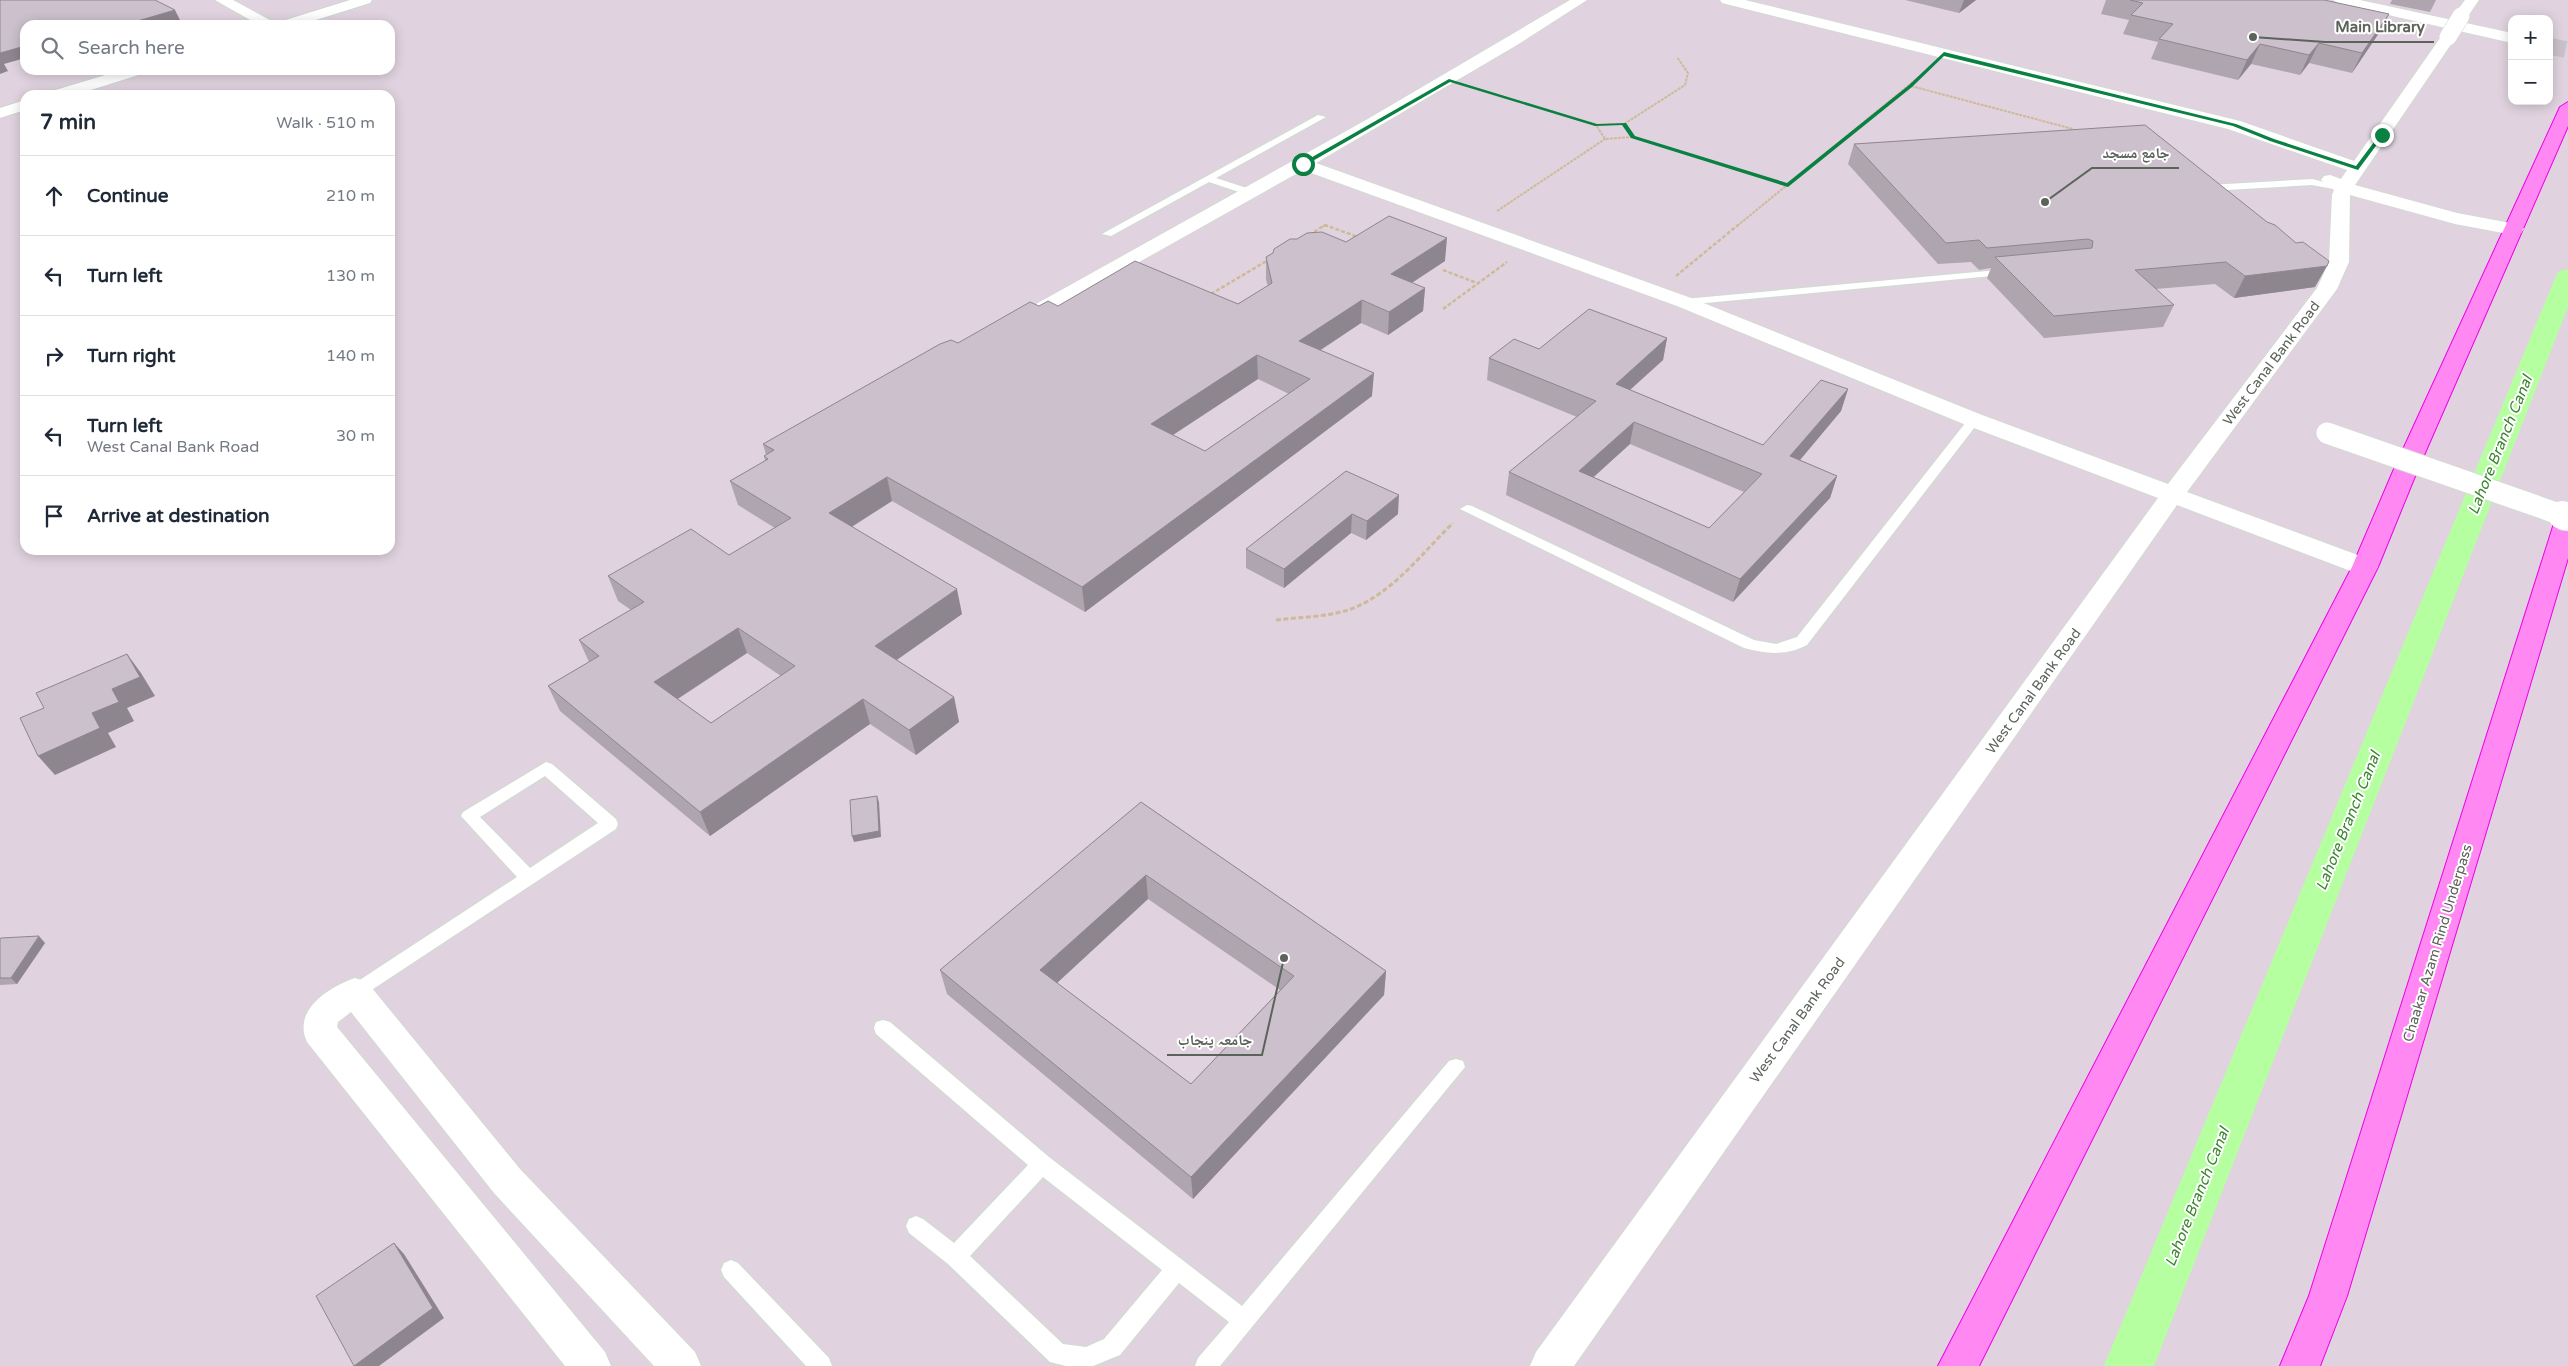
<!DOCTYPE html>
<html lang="en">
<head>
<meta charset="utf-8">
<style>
	:root { --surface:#fff; --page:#f2f2f3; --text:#1f2937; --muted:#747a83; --line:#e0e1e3 }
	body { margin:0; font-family:"Varela Round","Noto Naskh Arabic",sans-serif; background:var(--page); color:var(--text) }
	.controls { position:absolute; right:15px; top:15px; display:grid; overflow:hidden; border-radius:10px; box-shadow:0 2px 12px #0003 }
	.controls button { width:45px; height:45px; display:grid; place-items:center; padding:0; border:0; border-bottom:1px solid var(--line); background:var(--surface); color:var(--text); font:25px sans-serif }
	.stop { position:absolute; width:15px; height:15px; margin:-11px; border:4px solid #0b8043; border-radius:50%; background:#fff }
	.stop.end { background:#0b8043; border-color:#fff; box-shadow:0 1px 5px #0008 }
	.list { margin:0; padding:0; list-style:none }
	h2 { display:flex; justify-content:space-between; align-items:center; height:65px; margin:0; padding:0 20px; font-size:21px }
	h2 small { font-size:16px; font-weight:400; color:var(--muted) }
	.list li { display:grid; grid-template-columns:32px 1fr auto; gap:15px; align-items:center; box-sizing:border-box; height:80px; padding:0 20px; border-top:1px solid var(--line) }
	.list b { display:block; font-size:19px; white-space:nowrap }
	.list p { margin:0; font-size:16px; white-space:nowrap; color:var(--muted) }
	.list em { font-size:16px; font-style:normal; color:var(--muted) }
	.icon { flex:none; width:28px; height:28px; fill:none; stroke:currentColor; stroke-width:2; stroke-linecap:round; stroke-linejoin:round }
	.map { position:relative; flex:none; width:2568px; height:1366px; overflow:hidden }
	.search { position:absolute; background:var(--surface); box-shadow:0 2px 12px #0003; left:20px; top:20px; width:375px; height:55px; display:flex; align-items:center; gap:12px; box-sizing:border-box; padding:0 18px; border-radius:15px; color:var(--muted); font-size:19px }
	.panel { position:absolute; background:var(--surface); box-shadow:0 2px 12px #0003; left:20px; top:90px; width:375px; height:465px; border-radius:15px }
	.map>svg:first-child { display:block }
	.education { fill:#e0d3df; fill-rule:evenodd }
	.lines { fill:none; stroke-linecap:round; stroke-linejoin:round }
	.canal { fill:#b5ffa0; fill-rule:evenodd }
	.street-tunnel { stroke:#c9c2c8; stroke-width:17; stroke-dasharray:17 8; stroke-linecap:butt }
	.lane-casing { stroke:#d3dad3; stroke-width:3 }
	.street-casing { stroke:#d3dad3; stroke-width:2 }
	.secondary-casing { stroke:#cdd6cd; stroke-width:2 }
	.highway-casing { stroke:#ef00e6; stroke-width:2 }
	.path-far2 { stroke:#ceba9a; stroke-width:2; stroke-dasharray:3 1; stroke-linecap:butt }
	.path-far1 { stroke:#ceba9a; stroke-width:2.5; stroke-dasharray:4 2; stroke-linecap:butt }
	.path { stroke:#ceba9a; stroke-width:3; stroke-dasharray:5 2.5; stroke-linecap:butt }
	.lane { fill:#fff; fill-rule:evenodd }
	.street { fill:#fff; fill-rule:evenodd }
	.secondary { fill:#fff; fill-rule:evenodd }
	.highway { fill:#ff88f3; fill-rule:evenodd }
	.street-bridge-far2-casing { stroke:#d3dad3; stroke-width:18; stroke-linecap:butt }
	.street-bridge-far1-casing { stroke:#d3dad3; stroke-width:23; stroke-linecap:butt }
	.street-bridge-casing { stroke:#d3dad3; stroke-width:30; stroke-linecap:butt }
	.street-bridge-far2 { stroke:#fff; stroke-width:17 }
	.street-bridge-far1 { stroke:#fff; stroke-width:21 }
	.street-bridge { stroke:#fff; stroke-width:28 }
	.wall { fill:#afa5af; fill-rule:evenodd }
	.shaded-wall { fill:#8e868e }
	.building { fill:#cbc0cb; stroke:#8e868e; fill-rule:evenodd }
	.route { fill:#0b8043 }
	.labels { text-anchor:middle; stroke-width:4; stroke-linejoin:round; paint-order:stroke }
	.street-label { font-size:14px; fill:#5b635a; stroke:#fff }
	.water-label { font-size:15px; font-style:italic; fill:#3c8630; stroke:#fff }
	.leader { fill:none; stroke:#5b635a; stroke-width:2 }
	.callout-dot { fill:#5b635a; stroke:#fff; stroke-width:2 }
	.callout-label { font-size:15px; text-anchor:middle; font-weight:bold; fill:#5b635a; stroke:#fff; stroke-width:4; stroke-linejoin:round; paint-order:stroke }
</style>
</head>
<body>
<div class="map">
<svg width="2568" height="1366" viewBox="0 0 2568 1366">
	<rect width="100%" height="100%" fill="#eee2ec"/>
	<path class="education" d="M 0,0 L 2568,0 L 2568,1366 L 0,1366 ZM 2512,19 L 2549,19 L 2549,101 L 2512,101 ZM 25,25 L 390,25 L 390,70 L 25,70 ZM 25,95 L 390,95 L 390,550 L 25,550 Z"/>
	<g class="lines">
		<path class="canal" d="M 2568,269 L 2568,307 L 2154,1366 L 2104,1366 L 2556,276 L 2559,271 Z"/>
		<path class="street-tunnel" d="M 2549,46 L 2568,50"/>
		<defs>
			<path id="lane" d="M 1318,115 L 1326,117 L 1216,178 L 1256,191 L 1256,195 L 1248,195 L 1209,182 L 1111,236 L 1102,234 Z
				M 2312,179 L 2349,188 L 2344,191 L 2312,185 L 2209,191 L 2204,188 L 2209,185 Z
				M 2009,269 L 2014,272 L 2013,274 L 1684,305 L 1678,302 L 1684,299 Z
				M 1974,416 L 1980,420 L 1978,423 L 1807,645 C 1786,656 1767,654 1744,648 L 1460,509 L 1467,505 L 1472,506 L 1754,640 L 1776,644 L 1797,637 L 1970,417 Z
				M 546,762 L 552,764 L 616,819 L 618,824 L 616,829 L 361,997 L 355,1000 L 349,997 L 346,992 L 349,987 L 517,877 L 461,816 L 463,812 ZM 545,776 L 598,823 L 530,868 L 480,817 Z
				M 883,1020 L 890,1022 L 1049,1157 L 1242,1306 L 1449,1061 L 1456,1059 L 1463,1061 L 1465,1067 L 1220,1366 L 1195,1366 L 1198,1358 L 1229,1322 L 1179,1283 L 1120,1355 L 1093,1366 L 1066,1366 L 1050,1362 L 948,1264 L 909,1233 L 906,1226 L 909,1219 L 916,1216 L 923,1219 L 954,1243 L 1028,1165 L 876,1034 L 874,1028 L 876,1022 ZM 1043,1177 L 1162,1270 L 1104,1339 L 1086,1347 L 1063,1344 L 970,1256 Z
				M 731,1260 L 738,1263 L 829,1358 L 832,1366 L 806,1366 L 724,1277 L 721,1270 L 724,1263 Z"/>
			<path id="street" d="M 215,0 L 233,0 L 279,25 L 259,25 Z
				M 1570,0 L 1587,0 L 1517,45 L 1316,163 L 1691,298 L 1982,415 L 2168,484 L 2317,288 L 2329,262 L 2332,195 L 2334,190 L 2321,180 L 2324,176 L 2330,175 L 2341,179 L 2347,170 L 2228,129 L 1722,3 L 1720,0 L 1745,0 L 2240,121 L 2354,161 L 2443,34 L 2453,34 L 2456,37 L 2355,185 L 2457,213 L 2521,225 L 2524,229 L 2521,233 L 2514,235 L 2455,224 L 2350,195 L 2349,262 L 2337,289 L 2187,492 L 2374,561 L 2378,567 L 2374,573 L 2365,575 L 2356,573 L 2177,505 L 1574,1366 L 1530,1366 L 1536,1352 L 2158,498 L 1966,425 L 1677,306 L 1303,170 L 1027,325 L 1020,327 L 1013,325 L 1010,321 L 1013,317 L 1366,120 Z
				M 2333,0 L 2360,0 L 2512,33 L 2512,43 L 2340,4 Z
				M 2465,0 L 2479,0 L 2466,19 L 2456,19 L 2453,16 Z
				M 355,978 L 367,982 L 520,1169 L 695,1352 L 701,1366 L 654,1366 L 494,1193 L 351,1012 L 338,1022 L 337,1027 L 605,1352 L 611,1366 L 565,1366 L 307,1042 C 292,1010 329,987 355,978 Z"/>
			<path id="secondary" d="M 350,0 L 372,0 L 370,3 L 300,25 L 276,25 L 279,22 Z
				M 122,70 L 147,70 L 145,73 L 75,95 L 50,95 L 52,91 Z
				M 25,100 L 25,110 L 0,118 L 0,108 Z"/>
			<path id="highway" d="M 2568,102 L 2568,126 L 2418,469 L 2378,567 L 1979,1366 L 1938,1366 L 2352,567 L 2394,469 L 2560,107 Z
				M 2568,509 L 2568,558 L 2347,1296 L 2320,1366 L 2280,1366 L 2309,1296 L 2556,517 L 2559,512 Z"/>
		</defs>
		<use href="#lane" class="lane-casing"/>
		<use href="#street" class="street-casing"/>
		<use href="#secondary" class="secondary-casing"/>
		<use href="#highway" class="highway-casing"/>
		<path class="path-far2" d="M 1911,86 L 2073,129
			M 1478,89 L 1596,125
			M 1624,124 L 1633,137 L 1605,139 L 1596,125 Z
			M 1624,124 L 1685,85 L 1688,73 L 1677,57
			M 1633,137 L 1788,185
			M 1497,211 L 1605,139
			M 1323,226 L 1328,226
			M 1737,226 L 1925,72"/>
		<path class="path-far1" d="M 1309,235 L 1325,225 L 1358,237
			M 1443,270 L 1477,283
			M 1676,276 L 1738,225
			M 1211,294 L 1270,259
			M 1443,309 L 1507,262"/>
		<path class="path" d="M 1276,620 C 1301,617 1328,617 1351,609 C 1392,594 1423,552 1453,523"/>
		<use href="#lane" class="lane"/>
		<use href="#street" class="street"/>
		<use href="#secondary" class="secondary"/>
		<use href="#highway" class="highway"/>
		<defs>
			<path id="street-bridge-far2" d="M 2448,37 L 2461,16"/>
			<path id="street-bridge-far1" d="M 2327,433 L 2565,516"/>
			<path id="street-bridge" d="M 2562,515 L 2568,517"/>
		</defs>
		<use href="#street-bridge-far2" class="street-bridge-far2-casing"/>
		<use href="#street-bridge-far1" class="street-bridge-far1-casing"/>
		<use href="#street-bridge" class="street-bridge-casing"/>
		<use href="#street-bridge-far2" class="street-bridge-far2"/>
		<use href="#street-bridge-far1" class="street-bridge-far1"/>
		<use href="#street-bridge" class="street-bridge"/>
	</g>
	<path class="wall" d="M 1905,0 L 1976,0 L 1959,13 Z
		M 2106,0 L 2324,0 L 2379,33 L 2352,73 L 2309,63 L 2300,75 L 2251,64 L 2238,80 L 2151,59 L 2158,42 L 2123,34 L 2129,20 L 2101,14 Z
		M 2392,0 L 2436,0 L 2430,12 L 2390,4 Z
		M 1854,144 L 2315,287 L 2234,298 L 2215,284 L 2156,289 L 2174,305 L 2163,327 L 2044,338 L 1987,278 L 1991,268 L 1979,270 L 1971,262 L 1938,264 L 1848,164 Z
		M 1346,242 L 1445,261 L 1412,283 L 1425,288 L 1423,311 L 1388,335 L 1361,323 L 1321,350 L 1372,396 L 1085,612 L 892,501 L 852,527 L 962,614 L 897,660 L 954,697 L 959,722 L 916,755 L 870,724 L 710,836 L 560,711 L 548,686 L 589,662 L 579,640 L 631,610 L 618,601 L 608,576 L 729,555 L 775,528 L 738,505 L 730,481 L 765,461 L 764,456 L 766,455 L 763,444 L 958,343 L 1039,306 L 1238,304 L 1268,286 L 1266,280 L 1266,257 ZM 1258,379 L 1289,394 L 1205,451 L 1173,435 ZM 747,653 L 781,676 L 711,723 L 678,699 Z
		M 1667,338 L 1663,360 L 1630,390 L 1763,445 L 1848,389 L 1841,411 L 1800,460 L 1837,476 L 1830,498 L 1733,602 L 1506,495 L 1509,472 L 1577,417 L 1487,380 L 1489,358 ZM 1630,444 L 1744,492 L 1709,528 L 1593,477 Z
		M 1346,471 L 1398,514 L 1366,540 L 1351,533 L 1284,588 L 1246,568 L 1246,549 Z
		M 1141,802 L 1386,971 L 1384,995 L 1193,1199 L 947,994 L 940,970 ZM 1148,899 L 1280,990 L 1191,1084 L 1057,983 Z
		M 0,939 L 45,943 L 17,984 L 0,985 Z"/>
	<path class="shaded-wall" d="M 1964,0 L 1976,0 L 1959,13 Z
		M 175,10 L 180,20 L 164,25 L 124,25 Z
		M 2389,14 L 2379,33 L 2352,73 L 2362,53 Z
		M 2319,43 L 2309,63 L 2300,75 L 2309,55 Z
		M 2260,44 L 2251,64 L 2238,80 L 2247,60 Z
		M 25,46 L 25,58 L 4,64 L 8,71 L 0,74 L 0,53 Z
		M 1447,238 L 1445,261 L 1390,297 L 1391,274 Z
		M 2327,266 L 2315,287 L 2234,298 L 2245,276 Z
		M 1425,288 L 1423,311 L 1388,335 L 1389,312 Z
		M 1362,300 L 1361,323 L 1299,364 L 1299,341 Z
		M 1667,338 L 1663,360 L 1612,406 L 1616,384 Z
		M 1257,355 L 1258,379 L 1153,448 L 1151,424 Z
		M 1374,373 L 1372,396 L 1085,612 L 1082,587 Z
		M 1848,389 L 1841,411 L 1784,479 L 1790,456 Z
		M 1634,422 L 1630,444 L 1575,494 L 1579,471 Z
		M 1837,476 L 1830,498 L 1733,602 L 1740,579 Z
		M 887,477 L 892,501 L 835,537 L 829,513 Z
		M 1399,495 L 1398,514 L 1366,540 L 1367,521 Z
		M 1352,514 L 1351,533 L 1284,588 L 1284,569 Z
		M 957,589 L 962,614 L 882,670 L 875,646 Z
		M 738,628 L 747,653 L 665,707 L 654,682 Z
		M 127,654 L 141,673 L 155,696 L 127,708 L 134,721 L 108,733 L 116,747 L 55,775 L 38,756 L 92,713 L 112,689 Z
		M 954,697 L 959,722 L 916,755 L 909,730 Z
		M 863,699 L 870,724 L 710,836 L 700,812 Z
		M 877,796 L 879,802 L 881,837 L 854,842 L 852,836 Z
		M 1146,875 L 1148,899 L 1045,994 L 1040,970 Z
		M 39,936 L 45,943 L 17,984 L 11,978 Z
		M 1386,971 L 1384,995 L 1193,1199 L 1191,1177 Z
		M 394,1243 L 404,1254 L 444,1318 L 379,1366 L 354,1366 Z"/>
	<path class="building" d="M 0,0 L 155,0 L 175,10 L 124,25 L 109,25 L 106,24 L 102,25 L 25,25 L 25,46 L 0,53 Z
		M 2130,0 L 2324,0 L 2389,14 L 2362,53 L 2319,43 L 2309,55 L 2260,44 L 2247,60 L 2159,39 L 2173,24 L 2131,15 L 2143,3 Z
		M 2145,125 L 2267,222 L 2275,225 L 2296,243 L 2303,242 L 2329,261 L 2327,266 L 2245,276 L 2226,262 L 2135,270 L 2174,305 L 2054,316 L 1995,257 L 2092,248 L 2093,241 L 2088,239 L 1987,248 L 1979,240 L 1946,243 L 1854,144 Z
		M 1389,216 L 1447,238 L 1391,274 L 1425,288 L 1389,312 L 1362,300 L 1299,341 L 1374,373 L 1082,587 L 887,477 L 829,513 L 957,589 L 875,646 L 954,697 L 909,730 L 863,699 L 700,812 L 548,686 L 599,656 L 579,640 L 644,602 L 608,576 L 691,529 L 729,555 L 791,518 L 730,481 L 768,459 L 764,456 L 774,450 L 763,444 L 940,344 L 951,340 L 958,343 L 1030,302 L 1039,306 L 1048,301 L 1058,306 L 1135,261 L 1238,304 L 1272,283 L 1266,257 L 1273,253 L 1274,249 L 1290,239 L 1297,239 L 1307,233 L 1322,232 L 1346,242 ZM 1257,355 L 1310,379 L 1205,451 L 1151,424 ZM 738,628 L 795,666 L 711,723 L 654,682 Z
		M 1589,309 L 1667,338 L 1616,384 L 1763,445 L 1821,380 L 1848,389 L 1790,456 L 1837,476 L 1740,579 L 1509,472 L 1596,401 L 1489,358 L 1514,339 L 1539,349 ZM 1634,422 L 1762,474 L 1709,528 L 1579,471 Z
		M 1346,471 L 1399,495 L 1367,521 L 1352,514 L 1284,569 L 1246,549 Z
		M 127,654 L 140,677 L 112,689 L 119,702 L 92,713 L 100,728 L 38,756 L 20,718 L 44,708 L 36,693 Z
		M 877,796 L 879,831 L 852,836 L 850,800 Z
		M 1141,802 L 1386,971 L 1191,1177 L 940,970 ZM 1146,875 L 1294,976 L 1191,1084 L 1040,970 Z
		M 39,936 L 11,978 L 0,978 L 0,939 L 1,938 Z
		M 394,1243 L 433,1308 L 354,1366 L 316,1296 Z"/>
	<path class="route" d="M 1944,52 L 2236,124 L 2274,139 L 2356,166 L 2380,134 L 2384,135 L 2358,170 L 2270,141 L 2233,126 L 1944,56 L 1912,87 L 1788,187 L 1631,138 L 1622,125 L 1595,126 L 1450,82 L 1304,166 L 1300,164 L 1449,79 L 1597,124 L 1626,123 L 1635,136 L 1787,183 L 1909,85 Z"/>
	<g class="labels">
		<g class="street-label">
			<text transform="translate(2271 363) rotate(-53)" y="5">West Canal Bank Road</text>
			<text transform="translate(2033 691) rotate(-54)" y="5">West Canal Bank Road</text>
			<text transform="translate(2437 943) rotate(-73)" y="5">Chaakar Azam Rind Underpass</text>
			<text transform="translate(1797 1020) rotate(-54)" y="5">West Canal Bank Road</text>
		</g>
		<g class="water-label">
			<text transform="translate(2500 445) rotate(-68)" y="5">Lahore Branch Canal</text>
			<text transform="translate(2348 821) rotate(-68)" y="5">Lahore Branch Canal</text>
			<text transform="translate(2197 1197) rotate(-68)" y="5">Lahore Branch Canal</text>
		</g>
	</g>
	<path class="leader" d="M2253 37L2325 42H2434M2045 202L2092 168H2179M1284 958L1262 1055H1167"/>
	<g class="callout-dot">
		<circle cx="2253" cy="37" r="5"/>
		<circle cx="2045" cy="202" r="5"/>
		<circle cx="1284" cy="958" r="5"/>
	</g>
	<g class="callout-label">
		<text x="2380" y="32">Main Library</text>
		<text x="2136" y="158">جامع مسجد</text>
		<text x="1215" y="1045">جامعہ پنجاب</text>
	</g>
</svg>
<div class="controls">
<button>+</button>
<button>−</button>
</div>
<div class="stop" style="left:1303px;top:164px"></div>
<div class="stop end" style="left:2382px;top:135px"></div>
<div class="search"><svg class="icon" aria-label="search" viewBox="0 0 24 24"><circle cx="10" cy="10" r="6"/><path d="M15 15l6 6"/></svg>Search here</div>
<section class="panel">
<h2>7 min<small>Walk · 510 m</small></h2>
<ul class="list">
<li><svg class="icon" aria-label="ahead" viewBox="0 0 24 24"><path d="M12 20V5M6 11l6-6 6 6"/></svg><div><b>Continue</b></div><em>210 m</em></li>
<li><svg class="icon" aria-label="left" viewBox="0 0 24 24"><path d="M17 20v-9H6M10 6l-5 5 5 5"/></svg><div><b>Turn left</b></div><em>130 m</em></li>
<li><svg class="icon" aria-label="right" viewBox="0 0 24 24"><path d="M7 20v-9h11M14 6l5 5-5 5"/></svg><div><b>Turn right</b></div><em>140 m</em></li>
<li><svg class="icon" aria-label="left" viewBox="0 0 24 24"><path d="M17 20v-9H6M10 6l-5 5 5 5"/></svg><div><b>Turn left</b><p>West Canal Bank Road</p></div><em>30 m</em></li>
<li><svg class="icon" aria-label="arrive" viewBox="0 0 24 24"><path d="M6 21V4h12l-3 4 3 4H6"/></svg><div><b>Arrive at destination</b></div></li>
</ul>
</section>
</div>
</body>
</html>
